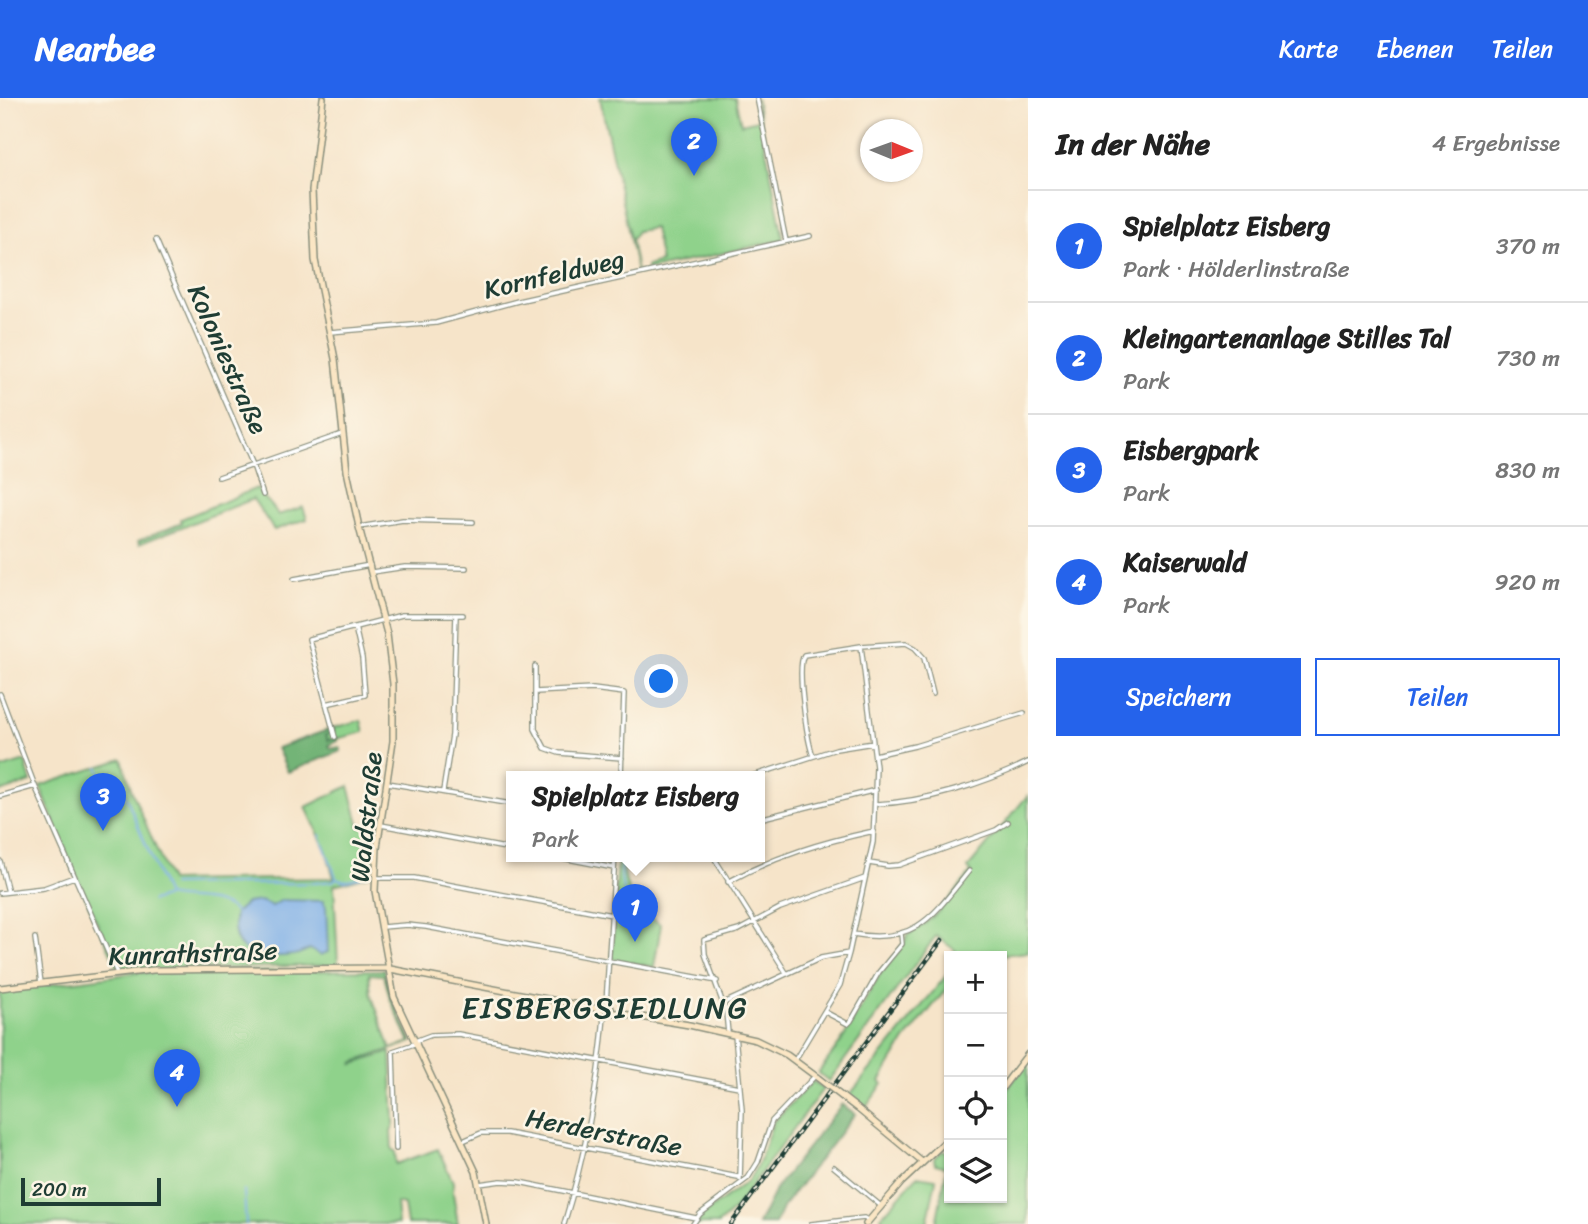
<!DOCTYPE html>
<html lang="de">
<head>
<meta charset="utf-8">
<style>
	:root { --surface:#fff; --page:#f6f6f6; --text:#222; --muted:#767676; --line:#e0e0e0; --accent:#2563eb }
	body { margin:0; font-family:Sriracha,sans-serif; background:var(--page); color:var(--text) }
	.controls { position:absolute; right:21px; bottom:21px; display:grid; overflow:hidden; border-radius:0px; box-shadow:0 2px 5px #0004 }
	.controls button { width:63px; height:63px; display:grid; place-items:center; padding:0; border:0; border-bottom:2px solid var(--line); background:var(--surface); color:var(--text); font:35px sans-serif }
	.compass { position:absolute; left:860px; top:21px; width:63px; height:63px; border-radius:50%; background:var(--surface); box-shadow:0 2px 5px #0004; rotate:91deg }
	.scale { position:absolute; left:21px; bottom:18px; width:140px; box-sizing:border-box; padding-left:7px; border:4px solid #1f3d34; border-top:0; font-size:19px; line-height:24px; white-space:nowrap; color:#1f3d34; -webkit-text-stroke:5px #fcf5e5; paint-order:stroke }
	.you { position:absolute; left:662px; top:584px; width:24px; height:24px; margin:-18px; border:5px solid #fff; border-radius:50%; background:#1a73e8; box-shadow:0 0 0 10px #1a73e833 }
	.badge { display:grid; place-items:center; width:46px; height:46px; border-radius:50%; background:var(--accent); color:#fff; font-size:23px; font-weight:700 }
	.pin { position:absolute; translate:-50% -58px; filter:drop-shadow(0 2px 4px #0008) }
	.pin::after { content:''; position:absolute; top:37px; width:24px; height:21px; background:inherit; clip-path:polygon(0 0,100% 0,50% 100%) }
	.popup { position:absolute; left:506px; top:673px; width:259px; height:91px; box-sizing:border-box; display:grid; place-content:center; border-radius:0px; background:var(--surface); filter:drop-shadow(0 2px 5px #0005); font-size:23px; white-space:nowrap; color:var(--muted) }
	.popup b { font-size:26px; color:var(--text) }
	.popup::after { content:''; position:absolute; left:50%; top:100%; margin-left:-14px; border:14px solid transparent; border-top-color:var(--surface) }
	.list { margin:0; padding:0; list-style:none }
	h2 { display:flex; justify-content:space-between; align-items:center; height:91px; margin:0; padding:0 28px; font-size:30px }
	h2 small { font-size:23px; font-weight:400; color:var(--muted) }
	.list li { display:grid; grid-template-columns:46px 1fr auto; gap:21px; align-items:center; box-sizing:border-box; height:112px; padding:0 28px; border-top:2px solid var(--line) }
	.list b { display:block; font-size:26px; white-space:nowrap }
	.list p { margin:0; font-size:23px; white-space:nowrap; color:var(--muted) }
	.list em { font-size:23px; font-style:normal; color:var(--muted) }
	.actions { display:flex; gap:14px; padding:21px 28px }
	.actions a { flex:1; padding:16px 0; border:2px solid var(--accent); border-radius:0px; text-align:center; font-size:24px; color:var(--accent) }
	.actions .main { background:var(--accent); color:#fff }
	.icon { flex:none; width:38px; height:38px; fill:none; stroke:currentColor; stroke-width:2; stroke-linecap:round; stroke-linejoin:round }
	.map { position:relative; flex:none; width:1028px; height:1126px; overflow:hidden }
	header { display:flex; align-items:center; gap:42px; box-sizing:border-box; height:98px; padding:0 35px; background:var(--accent); color:#fff }
	header strong { font-size:33px }
	nav { display:flex; gap:38px; margin-inline-start:auto; font-size:24px }
	main { display:flex }
	aside { flex:1; background:var(--surface) }
	.map>svg:first-child { display:block }
	.green { fill:#8fd28b; stroke:#578860; stroke-width:2; fill-rule:evenodd }
	.forest { fill:#73b477; stroke:#497856; stroke-width:2 }
	.water { fill:#7baee8; stroke:#4d768e; stroke-width:2 }
	.lines { fill:none; stroke-linecap:round; stroke-linejoin:round }
	.stream { stroke:#7baee8; stroke-width:2 }
	.street-casing { stroke:#8a907e; stroke-width:6 }
	.secondary-casing { stroke:#8a907e; stroke-width:8 }
	.street { stroke:#fff; stroke-width:3.5 }
	.secondary { stroke:#fbe6c4; stroke-width:5 }
	.rail-casing { stroke:#1f3d34; stroke-width:4.5 }
	.rail { stroke:#fcf5e5; stroke-width:2; stroke-dasharray:5; stroke-linecap:butt }
	.secondary-bridge-casing { stroke:#8a907e; stroke-width:8; stroke-linecap:butt }
	.secondary-bridge { stroke:#fbe6c4; stroke-width:5 }
	.labels { text-anchor:middle; stroke-width:5; stroke-linejoin:round; paint-order:stroke }
	.street-label { font-size:26px; fill:#1f3d34; stroke:#fcf5e5 }
	.quarter-label { font-size:30px; letter-spacing:2px; fill:#1f3d34; stroke:#fcf5e5 }
</style>
</head>
<body>
<header>
<strong>Nearbee</strong>
<nav><a>Karte</a><a>Ebenen</a><a>Teilen</a></nav>
</header>
<main>
<div class="map">
<svg width="1028" height="1126" viewBox="0 0 1028 1126">
	<rect width="100%" height="100%" fill="#fcf5e5"/>
	<filter id="ink" filterUnits="userSpaceOnUse"><feTurbulence type="fractalNoise" baseFrequency=".0143" numOctaves="2"/><feDisplacementMap in="SourceGraphic" scale="14" xChannelSelector="R" yChannelSelector="G"/><feConvolveMatrix kernelMatrix="1 2 1 2 8 2 1 2 1" color-interpolation-filters="sRGB"/></filter>
	<filter id="wash" filterUnits="userSpaceOnUse"><feTurbulence type="fractalNoise" baseFrequency=".00686" numOctaves="4" result="noise"/><feDisplacementMap in="SourceGraphic" scale="28" xChannelSelector="R" yChannelSelector="G"/><feGaussianBlur stdDeviation="1.57" result="paint"/><feColorMatrix in="noise" values="0 0 0 0 0 0 0 0 0 0 0 0 0 0 0 0 0 1.4 0 .05"/><feComposite in="paint" operator="in"/></filter>
	<g filter="url(#wash)">
		<rect width="100%" height="100%" fill="#f6e4c9"/>
		<path class="green" d="M 600,0 L 735,0 L 741,26 L 758,22 L 756,0 L 783,139 L 782,142 L 647,172 L 647,168 L 661,164 L 654,130 L 637,133 L 631,142 L 637,174 Z
			M 257,390 C 263,401 273,406 278,417 L 303,409 L 307,421 L 274,432 L 253,401 L 139,446 L 138,443 L 182,425 L 181,421 Z
			M 361,622 L 364,634 L 328,643 L 326,637 L 334,634 L 333,630 Z
			M 122,661 L 132,694 L 170,783 L 334,780 L 326,752 L 306,709 L 349,688 L 360,729 L 379,726 L 371,777 L 334,787 L 338,867 L 119,873 L 73,771 L 40,688 Z
			M 25,663 L 31,684 L 0,694 L 0,671 Z
			M 1028,697 L 1028,854 L 991,858 L 956,858 L 955,852 L 936,838 L 829,983 L 818,975 L 841,944 L 880,876 L 904,846 L 907,837 C 935,823 952,798 971,774 L 968,770 Z
			M 618,758 L 624,758 C 622,792 634,807 661,827 L 654,869 L 612,861 Z
			M 384,872 L 392,899 L 412,944 L 354,964 L 353,966 L 391,954 L 394,1026 L 391,1034 L 392,1052 L 395,1053 L 396,1066 L 438,1051 L 453,1084 L 453,1095 L 458,1126 L 407,1126 L 404,1107 L 396,1105 L 398,1126 L 0,1126 L 0,893 L 136,875 ZM 369,876 L 384,877 L 390,901 L 410,944 L 391,951 L 371,896 Z
			M 949,874 L 949,888 L 905,942 L 880,983 L 883,986 L 864,1011 L 848,999 Z
			M 1028,963 L 1028,1126 L 936,1126 L 947,1069 L 935,1066 L 934,1061 L 942,1053 L 949,1055 L 949,1100 L 1002,1100 L 1002,998 Z
			M 813,983 L 823,991 L 732,1114 L 718,1126 L 696,1126 L 703,1117 L 749,1082 L 759,1064 L 773,1024 Z
			M 917,1078 L 936,1081 L 927,1126 L 885,1126 L 881,1119 Z"/>
		<path class="forest" d="M 333,630 L 334,634 L 326,637 L 328,642 L 337,640 L 338,643 L 329,647 L 331,651 L 340,649 L 341,653 L 288,674 L 277,650 Z
			M 842,1006 L 855,1016 L 782,1110 L 775,1126 L 758,1126 L 776,1090 Z"/>
		<path class="water" d="M 282,802 L 323,803 L 326,809 L 328,854 L 320,857 L 310,851 C 304,853 301,856 294,857 C 259,861 228,859 235,815 L 246,805 L 261,803 L 272,808 Z"/>
		<g class="lines">
			<path class="stream" d="M 98,669 L 107,686 L 125,696 L 167,798 C 189,804 219,797 236,815
				M 320,737 L 336,779
				M 622,758 C 620,793 621,799 650,821
				M 172,787 L 316,785 L 333,783 L 336,780 L 345,783 L 370,776
				M 152,803 L 167,798
				M 244,1092 L 246,1126"/>
		</g>
	</g>
	<g filter="url(#ink)">
		<g class="lines">
			<defs>
				<path id="street" d="M 757,0 L 786,143
					M 156,142 L 253,367 L 263,397
					M 330,234 L 436,225 L 518,203 L 810,138
					M 219,379 L 342,336
					M 359,429 L 403,422 L 473,424
					M 372,474 L 405,469 L 466,470
					M 294,481 L 370,467
					M 535,568 L 535,631 L 545,650 L 559,655 L 622,660
					M 535,594 L 593,591 L 624,595 L 621,678
					M 0,596 L 35,688 L 117,875
					M 326,606 L 365,597 L 362,560 L 355,529
					M 335,639 L 309,541 L 402,517 L 463,517
					M 875,657 L 915,648 L 1024,615
					M 813,658 C 807,641 796,569 804,557 L 861,548 L 906,545 L 915,550 L 924,560 L 933,596
					M 752,678 L 836,651 L 873,645
					M 388,685 L 511,706
					M 443,693 L 452,637 L 456,517
					M 0,698 L 35,688
					M 876,706 C 925,704 984,686 1028,664
					M 759,721 L 876,692
					M 381,727 L 511,751
					M 552,758 L 614,770
					M 713,758 L 787,876
					M 0,763 L 8,794
					M 869,765 L 888,768 L 899,767 L 996,732 L 1008,724
					M 376,780 L 414,780 L 612,817
					M 728,784 C 775,758 823,744 874,733
					M 0,795 L 44,790 L 74,779
					M 382,829 L 407,827 L 426,829 L 717,883
					M 853,836 C 916,847 933,818 969,773
					M 35,840 L 41,885
					M 724,905 L 821,860 L 849,855
					M 606,906 L 615,758
					M 825,914 L 848,926 L 851,923 L 879,874 L 902,846 L 901,836
					M 728,935 L 726,914 L 705,856 L 704,842 L 739,832 L 780,810 L 865,780
					M 735,937 L 742,1012 L 740,1081
					M 415,943 L 431,937 L 458,936 L 739,989
					M 795,962 L 840,887 L 849,855 L 873,744 L 876,669 L 861,548
					M 463,1043 L 481,1035 L 507,1035 L 738,1079
					M 396,1051 L 393,953 L 417,945
					M 834,1069 L 881,1108
					M 479,1086 L 501,1083 L 519,1084 L 696,1120
					M 564,1126 C 585,1058 598,989 604,919
					M 693,1126 L 700,1116 L 748,1080 L 758,1064 L 772,1023 L 815,978
					M 811,1126 L 864,1120 L 869,1123"/>
				<path id="secondary" d="M 323,0 L 312,92 L 315,162 L 335,261 L 347,373 L 359,429 L 387,536 L 393,586 L 393,643 L 377,750 L 375,793 L 394,899 L 476,1074 L 486,1126
					M 0,890 L 153,872 L 385,870 L 599,911
					M 599,911 L 601,907 L 606,906 L 611,910 L 611,914
					M 599,911 L 603,918 L 611,914
					M 611,914 L 689,927 L 756,942 L 787,957 L 818,980
					M 1002,990 L 1028,956
					M 858,1011 L 922,1064
					M 866,1126 L 902,1084 L 949,1040"/>
			</defs>
			<use href="#street" class="street-casing"/>
			<use href="#secondary" class="secondary-casing"/>
			<use href="#street" class="street"/>
			<use href="#secondary" class="secondary"/>
			<defs>
				<path id="rail" d="M 731,1126 L 942,842"/>
			</defs>
			<use href="#rail" class="rail-casing"/>
			<use href="#rail" class="rail"/>
			<defs>
				<path id="secondary-bridge" d="M 818,980 L 858,1011"/>
			</defs>
			<use href="#secondary-bridge" class="secondary-bridge-casing"/>
			<use href="#secondary-bridge" class="secondary-bridge"/>
		</g>
	</g>
	<g class="labels">
		<g class="street-label">
			<text transform="translate(554 176) rotate(-13)" y="9">Kornfeldweg</text>
			<text transform="translate(228 261) rotate(66)" y="9">Koloniestraße</text>
			<text transform="translate(366 719) rotate(-84)" y="9">Waldstraße</text>
			<text transform="translate(193 855) rotate(-2)" y="9">Kunrathstraße</text>
			<text transform="translate(604 1034) rotate(11)" y="9">Herderstraße</text>
		</g>
		<g class="quarter-label">
			<text x="605" y="920">EISBERGSIEDLUNG</text>
		</g>
	</g>
</svg>
<div class="controls">
<button>+</button>
<button>−</button>
<button><svg class="icon" aria-label="locate" viewBox="0 0 24 24"><circle cx="12" cy="12" r="6"/><path d="M12 2v4M12 18v4M2 12h4M18 12h4"/></svg></button>
<button><svg class="icon" aria-label="layers" viewBox="0 0 24 24"><path d="M12 4l9 5-9 5-9-5zM3 14l9 5 9-5"/></svg></button>
</div>
<svg class="compass" viewBox="-18 -18 36 36"><path d="M0-13l5 13h-10z" fill="#e53935"/><path d="M0 13l5-13h-10z" fill="#767676"/></svg>
<div class="scale">200 m</div>
<div class="you"></div>
<div class="pin badge" style="left:635px;top:844px">1</div>
<div class="popup"><b>Spielplatz Eisberg</b>Park</div>
<div class="pin badge" style="left:694px;top:78px">2</div>
<div class="pin badge" style="left:103px;top:733px">3</div>
<div class="pin badge" style="left:177px;top:1009px">4</div>
</div>
<aside>
<h2>In der Nähe<small>4 Ergebnisse</small></h2>
<ul class="list">
<li><span class="badge">1</span><div><b>Spielplatz Eisberg</b><p>Park · Hölderlinstraße</p></div><em>370 m</em></li>
<li><span class="badge">2</span><div><b>Kleingartenanlage Stilles Tal</b><p>Park</p></div><em>730 m</em></li>
<li><span class="badge">3</span><div><b>Eisbergpark</b><p>Park</p></div><em>830 m</em></li>
<li><span class="badge">4</span><div><b>Kaiserwald</b><p>Park</p></div><em>920 m</em></li>
</ul>
<div class="actions"><a class="main">Speichern</a><a>Teilen</a></div>
</aside>
</main>
</body>
</html>
